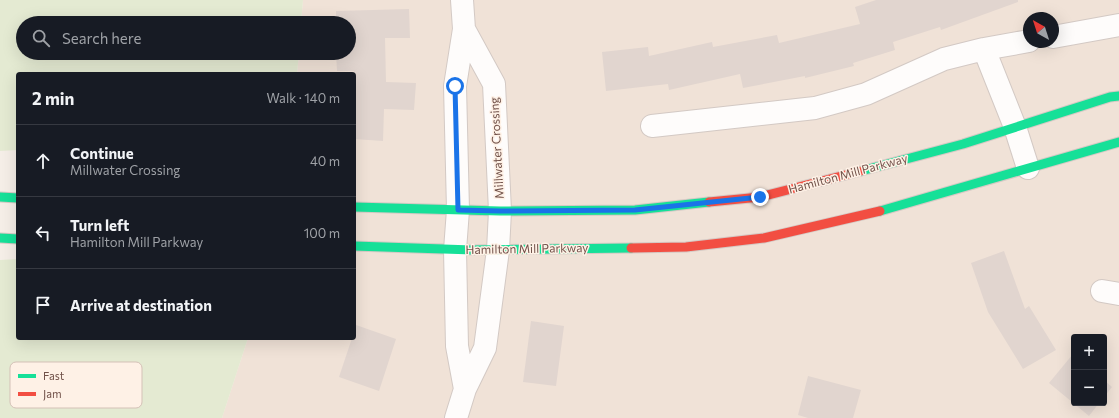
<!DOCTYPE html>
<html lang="en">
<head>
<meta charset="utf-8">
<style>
	:root { --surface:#171b24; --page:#242831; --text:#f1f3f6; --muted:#9ea1a6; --line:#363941 }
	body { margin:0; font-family:Commissioner,sans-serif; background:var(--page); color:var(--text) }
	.controls { position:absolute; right:12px; bottom:12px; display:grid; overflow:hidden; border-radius:4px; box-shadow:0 4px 16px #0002 }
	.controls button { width:36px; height:36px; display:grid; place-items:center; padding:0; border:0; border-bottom:1px solid var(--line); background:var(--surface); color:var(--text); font:20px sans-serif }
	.compass { position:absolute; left:1023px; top:12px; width:36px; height:36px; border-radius:50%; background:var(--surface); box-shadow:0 4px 16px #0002; rotate:321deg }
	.stop { position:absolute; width:12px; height:12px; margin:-9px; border:3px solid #1a73e8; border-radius:50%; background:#fff }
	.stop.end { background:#1a73e8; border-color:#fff; box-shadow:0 1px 4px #0008 }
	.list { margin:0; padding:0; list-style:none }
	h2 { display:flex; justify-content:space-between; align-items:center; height:52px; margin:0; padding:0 16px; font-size:17px }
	h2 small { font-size:13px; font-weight:400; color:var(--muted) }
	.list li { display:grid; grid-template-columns:26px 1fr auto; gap:12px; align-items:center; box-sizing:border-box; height:72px; padding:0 16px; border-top:1px solid var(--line) }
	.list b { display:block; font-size:15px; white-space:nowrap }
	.list p { margin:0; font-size:13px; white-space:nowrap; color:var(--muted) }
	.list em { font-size:13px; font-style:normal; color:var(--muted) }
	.icon { flex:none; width:22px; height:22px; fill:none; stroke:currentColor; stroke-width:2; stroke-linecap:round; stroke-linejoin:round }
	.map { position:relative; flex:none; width:1119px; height:418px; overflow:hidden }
	.search { position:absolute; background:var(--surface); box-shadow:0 4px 16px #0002; left:16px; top:16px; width:340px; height:44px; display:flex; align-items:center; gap:10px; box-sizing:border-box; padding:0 14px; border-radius:22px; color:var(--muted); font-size:15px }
	.panel { position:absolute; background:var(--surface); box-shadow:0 4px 16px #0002; left:16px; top:72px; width:340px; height:268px; border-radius:4px }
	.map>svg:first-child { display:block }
	.residential { fill:#f0e2d7; fill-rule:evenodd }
	.green { fill:#e4ead2 }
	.building { fill:#e1d5cf }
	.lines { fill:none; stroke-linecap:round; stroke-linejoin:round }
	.street-casing { stroke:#d3c9c4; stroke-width:24 }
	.fast-casing { stroke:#d4c9c4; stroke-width:11 }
	.jam-casing { stroke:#d4c9c4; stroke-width:11 }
	.street { stroke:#fefcfb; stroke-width:22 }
	.fast { stroke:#16e098; stroke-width:9 }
	.jam { stroke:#f24e42; stroke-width:9 }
	.route { stroke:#1a73e8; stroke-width:5 }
	.labels { text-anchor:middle; stroke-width:3; stroke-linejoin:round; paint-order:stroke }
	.street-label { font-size:12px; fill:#715149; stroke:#fef1e6 }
	.key { fill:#fef1e6; stroke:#d4c1b7; stroke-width:1 }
	.key-label { font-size:11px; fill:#715149 }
</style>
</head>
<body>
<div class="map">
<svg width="1119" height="418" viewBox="0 0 1119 418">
	<rect width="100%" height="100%" fill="#f5eee7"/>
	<path class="residential" d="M 303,0 L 1119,0 L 1119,418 L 222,418 L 248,338 L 354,338 L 354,74 L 297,74 L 299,53 L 349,53 L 349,23 L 301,23 ZM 1029,18 L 1053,18 L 1053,42 L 1029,42 ZM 1074,337 L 1104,337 L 1104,403 L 1074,403 Z"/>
	<path class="green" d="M 0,0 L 303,0 L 301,23 L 23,23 L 23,53 L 299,53 L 297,74 L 18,74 L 18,150 L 0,151 Z
		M 18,259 L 18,338 L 248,338 L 222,418 L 0,418 L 0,260 Z"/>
	<path class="building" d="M 876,0 L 1018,0 L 1018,2 L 941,30 L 940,27 L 893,42 L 895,50 L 853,63 L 854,66 L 805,78 L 805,76 L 743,88 L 740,74 L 669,90 L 668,84 L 606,91 L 602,52 L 648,47 L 649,56 L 712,42 L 713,47 L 777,35 L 779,43 L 860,24 L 855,7 Z
		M 409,9 L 410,38 L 385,38 L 386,82 L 416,83 L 414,110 L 384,109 L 383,141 L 354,139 L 354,71 L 337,71 L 336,53 L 349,53 L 349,23 L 336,23 L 336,11 Z
		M 1004,251 L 1025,309 L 1029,306 L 1056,350 L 1023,369 L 988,312 L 971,263 Z
		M 531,321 L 564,326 L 556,386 L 523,382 Z
		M 356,325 L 396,339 L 379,391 L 339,377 L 352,338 L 354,338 L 354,332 Z
		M 1073,354 L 1074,355 L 1074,403 L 1099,403 L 1089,416 L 1049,383 Z
		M 808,376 L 861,390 L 853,418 L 808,418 L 798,415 Z
		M 1104,380 L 1112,387 L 1104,397 Z"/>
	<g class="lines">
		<defs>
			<path id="street" d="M 462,0 L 464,29 L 455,86 L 458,210 L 455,250 L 457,346 L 465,389
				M 1053,37 L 1119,25
				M 984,49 L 1015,127 L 1028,168
				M 652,126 L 815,108 L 866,94 L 944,59 L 984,49 L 1029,41
				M 1102,291 L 1119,294
				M 456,418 L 465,389 L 485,348 L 498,250 L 500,211 L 494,84 L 464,29"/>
			<path id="fast" d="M 861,171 L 963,144 L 1110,97 L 1119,96
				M 0,197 L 18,198
				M 354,207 L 500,211 L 635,210 L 709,202
				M 880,211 L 1119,142
				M 0,238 L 18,239
				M 354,246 L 473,250 L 631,248"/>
			<path id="jam" d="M 709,202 L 760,197 L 861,171
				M 631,248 L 686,247 L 764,238 L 880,211"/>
		</defs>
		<use href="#street" class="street-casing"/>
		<use href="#fast" class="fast-casing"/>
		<use href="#jam" class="jam-casing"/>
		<use href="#street" class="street"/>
		<use href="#fast" class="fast"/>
		<use href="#jam" class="jam"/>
	</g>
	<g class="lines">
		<path class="route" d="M 455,86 L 458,210 L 500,211 L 635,210 L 760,197"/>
	</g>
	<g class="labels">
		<g class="street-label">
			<text transform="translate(497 148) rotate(-93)" y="4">Millwater Crossing</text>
			<text transform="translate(848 174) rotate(-15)" y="4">Hamilton Mill Parkway</text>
			<text transform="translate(527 249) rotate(-1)" y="4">Hamilton Mill Parkway</text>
		</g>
	</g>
	<rect x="10" y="362" width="132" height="46" rx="6" class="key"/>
	<rect x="18" y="374" width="18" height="4" fill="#16e098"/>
	<rect x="18" y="392" width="18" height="4" fill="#f24e42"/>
	<g class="key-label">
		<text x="43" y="380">Fast</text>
		<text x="43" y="398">Jam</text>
	</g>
</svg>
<div class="controls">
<button>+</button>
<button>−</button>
</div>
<svg class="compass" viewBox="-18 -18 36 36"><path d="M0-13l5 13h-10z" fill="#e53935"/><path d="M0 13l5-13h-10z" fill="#9ea1a6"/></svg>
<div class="stop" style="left:455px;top:86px"></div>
<div class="stop end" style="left:760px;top:197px"></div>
<div class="search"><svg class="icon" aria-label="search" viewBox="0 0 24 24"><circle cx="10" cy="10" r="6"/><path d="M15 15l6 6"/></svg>Search here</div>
<section class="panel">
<h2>2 min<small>Walk · 140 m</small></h2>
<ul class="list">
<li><svg class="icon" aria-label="ahead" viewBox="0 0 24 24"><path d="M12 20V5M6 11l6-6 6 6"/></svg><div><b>Continue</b><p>Millwater Crossing</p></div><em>40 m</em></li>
<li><svg class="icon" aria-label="left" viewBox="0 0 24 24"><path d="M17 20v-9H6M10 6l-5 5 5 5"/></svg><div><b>Turn left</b><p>Hamilton Mill Parkway</p></div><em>100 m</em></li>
<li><svg class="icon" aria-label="arrive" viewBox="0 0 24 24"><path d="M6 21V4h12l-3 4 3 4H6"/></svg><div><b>Arrive at destination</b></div></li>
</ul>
</section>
</div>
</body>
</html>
